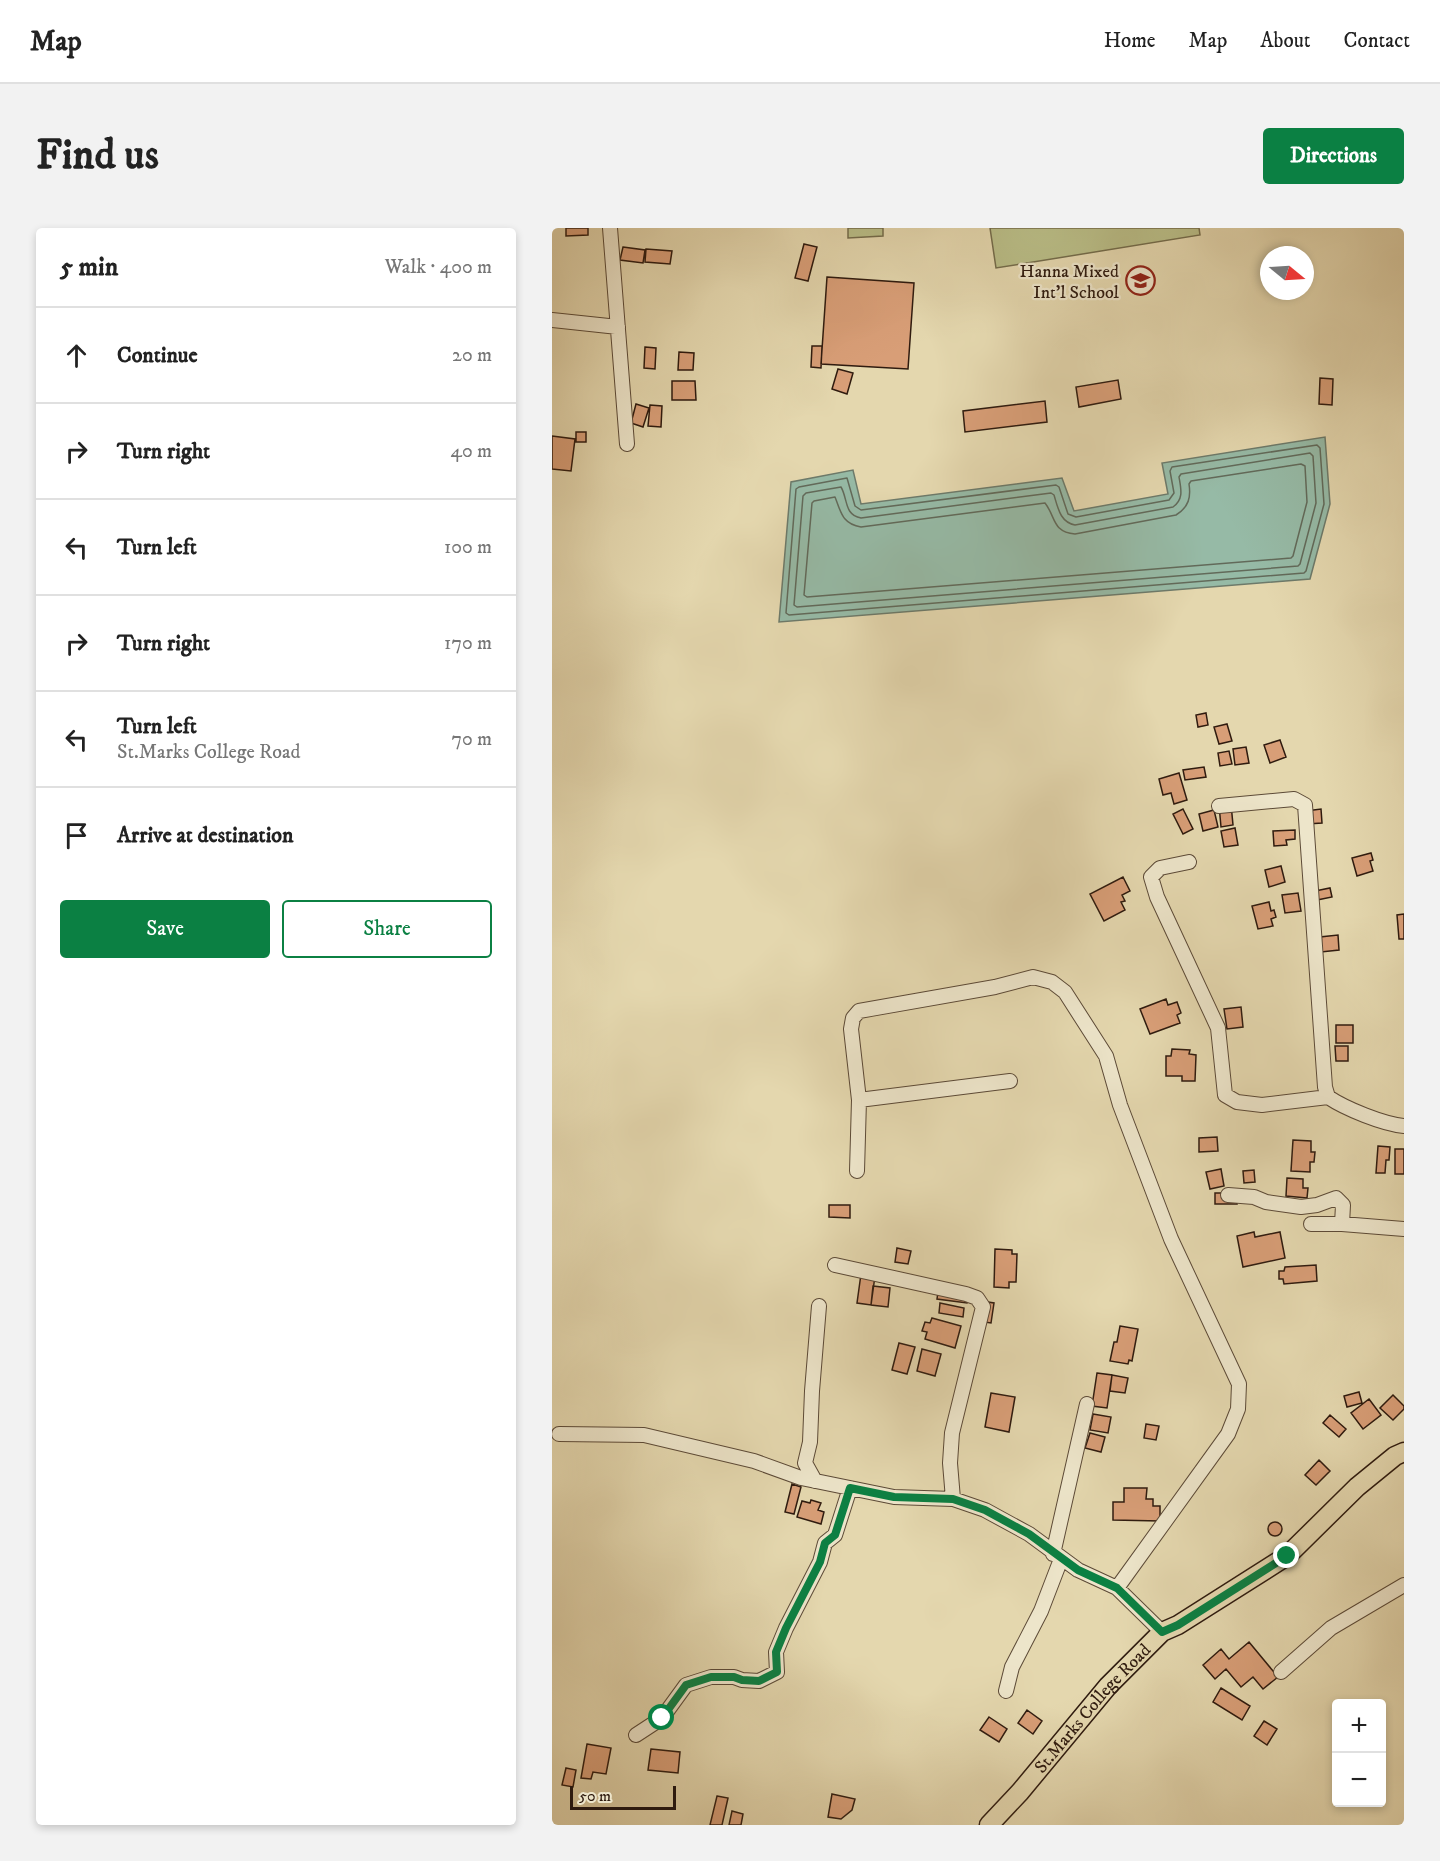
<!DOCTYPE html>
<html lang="en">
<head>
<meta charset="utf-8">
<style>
	:root { --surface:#fff; --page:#f2f2f2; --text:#222; --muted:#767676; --line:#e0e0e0; --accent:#0b8043 }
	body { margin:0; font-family:"IM FELL DW Pica",serif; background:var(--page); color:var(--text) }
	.controls { position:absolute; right:18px; bottom:18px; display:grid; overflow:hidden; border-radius:6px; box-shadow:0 3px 9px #0003 }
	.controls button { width:54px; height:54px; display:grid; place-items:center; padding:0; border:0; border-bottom:2px solid var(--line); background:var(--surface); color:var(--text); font:30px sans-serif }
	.compass { position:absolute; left:708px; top:18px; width:54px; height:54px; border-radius:50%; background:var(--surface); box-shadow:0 3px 9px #0003; rotate:108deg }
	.scale { position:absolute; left:18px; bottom:15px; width:106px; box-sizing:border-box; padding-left:6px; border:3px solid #2f1b0f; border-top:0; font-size:16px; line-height:21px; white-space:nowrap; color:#2f1b0f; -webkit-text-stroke:4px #ede5ca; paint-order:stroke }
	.stop { position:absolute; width:18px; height:18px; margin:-14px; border:4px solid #0b8043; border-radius:50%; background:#fff }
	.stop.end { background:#0b8043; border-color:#fff; box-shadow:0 2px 6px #0008 }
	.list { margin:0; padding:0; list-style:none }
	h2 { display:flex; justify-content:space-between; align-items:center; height:78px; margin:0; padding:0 24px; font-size:26px }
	h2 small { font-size:20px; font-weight:400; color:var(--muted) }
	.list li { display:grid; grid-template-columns:39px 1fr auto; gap:18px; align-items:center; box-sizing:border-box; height:96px; padding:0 24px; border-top:2px solid var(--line) }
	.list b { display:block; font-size:22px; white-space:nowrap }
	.list p { margin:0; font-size:20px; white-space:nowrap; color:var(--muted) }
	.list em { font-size:20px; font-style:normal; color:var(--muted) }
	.actions { display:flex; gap:12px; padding:18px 24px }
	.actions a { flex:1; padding:14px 0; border:2px solid var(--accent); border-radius:6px; text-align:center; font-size:21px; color:var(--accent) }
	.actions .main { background:var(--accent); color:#fff }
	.icon { flex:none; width:33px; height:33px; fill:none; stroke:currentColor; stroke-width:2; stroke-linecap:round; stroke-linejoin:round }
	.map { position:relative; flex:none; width:852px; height:1597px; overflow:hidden; border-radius:6px }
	header { display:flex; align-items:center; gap:36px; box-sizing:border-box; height:84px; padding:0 30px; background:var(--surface); border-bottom:2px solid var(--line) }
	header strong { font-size:28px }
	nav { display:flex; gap:33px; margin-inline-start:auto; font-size:21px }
	.intro { display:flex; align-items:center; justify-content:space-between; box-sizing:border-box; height:144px; padding:0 36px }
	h1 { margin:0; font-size:42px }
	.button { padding:15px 27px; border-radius:6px; background:var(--accent); color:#fff; font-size:21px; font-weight:700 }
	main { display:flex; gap:36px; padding:0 36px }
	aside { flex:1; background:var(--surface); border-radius:6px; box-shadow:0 3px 9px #0003 }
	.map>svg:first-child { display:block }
	.green { fill:#b9bd87; stroke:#746c4b; stroke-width:1.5 }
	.water { fill:#96baa6; stroke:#6d7a6a; stroke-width:1.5 }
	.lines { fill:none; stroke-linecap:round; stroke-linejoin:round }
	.shore { stroke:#626a5a; stroke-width:1.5 }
	.building { fill:#d89e77; stroke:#2f1b0f; stroke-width:1.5 }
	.minor-casing { stroke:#5c4a37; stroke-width:16 }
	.major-casing { stroke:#2f1b0f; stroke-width:21 }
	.minor { stroke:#ede5ca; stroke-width:14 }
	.major { stroke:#e4d7ae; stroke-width:18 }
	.route { stroke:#0b8043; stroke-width:8 }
	.labels { text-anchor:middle; stroke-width:4.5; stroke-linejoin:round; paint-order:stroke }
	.poi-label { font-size:18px; fill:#2f1b0f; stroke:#ede5ca; text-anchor:end }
	.street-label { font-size:18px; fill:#2f1b0f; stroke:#ede5ca }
</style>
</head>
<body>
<header>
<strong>Map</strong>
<nav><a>Home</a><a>Map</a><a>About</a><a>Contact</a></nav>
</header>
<div class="intro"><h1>Find us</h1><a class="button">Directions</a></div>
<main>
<aside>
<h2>5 min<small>Walk · 400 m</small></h2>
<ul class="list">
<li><svg class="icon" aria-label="ahead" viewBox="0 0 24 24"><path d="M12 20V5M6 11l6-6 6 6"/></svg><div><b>Continue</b></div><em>20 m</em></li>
<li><svg class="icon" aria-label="right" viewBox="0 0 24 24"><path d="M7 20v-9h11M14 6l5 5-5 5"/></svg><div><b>Turn right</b></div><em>40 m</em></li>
<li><svg class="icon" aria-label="left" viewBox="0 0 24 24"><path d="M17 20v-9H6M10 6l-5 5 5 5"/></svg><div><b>Turn left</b></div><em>100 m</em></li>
<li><svg class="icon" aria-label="right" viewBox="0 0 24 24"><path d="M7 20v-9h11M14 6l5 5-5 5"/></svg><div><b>Turn right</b></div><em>170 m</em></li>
<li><svg class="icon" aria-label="left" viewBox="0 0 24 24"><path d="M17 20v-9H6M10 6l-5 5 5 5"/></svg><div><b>Turn left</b><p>St.Marks College Road</p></div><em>70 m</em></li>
<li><svg class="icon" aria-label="arrive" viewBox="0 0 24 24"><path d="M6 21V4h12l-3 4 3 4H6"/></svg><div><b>Arrive at destination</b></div></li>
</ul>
<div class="actions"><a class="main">Save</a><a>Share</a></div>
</aside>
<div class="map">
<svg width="852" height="1597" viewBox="0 0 852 1597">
	<rect width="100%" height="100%" fill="#e4d7ae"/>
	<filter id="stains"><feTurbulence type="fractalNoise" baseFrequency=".00333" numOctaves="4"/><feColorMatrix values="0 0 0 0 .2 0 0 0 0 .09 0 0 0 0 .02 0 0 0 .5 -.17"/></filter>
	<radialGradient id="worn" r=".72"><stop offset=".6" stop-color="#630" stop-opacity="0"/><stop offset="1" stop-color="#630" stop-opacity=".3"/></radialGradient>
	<path class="green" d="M 296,0 L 331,0 L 331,8 L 296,10 Z
		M 438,0 L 647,0 L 648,7 L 444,40 Z"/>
	<path class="water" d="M 773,209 L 778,276 L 758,351 L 227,394 L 239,254 L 301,242 L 309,276 L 510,250 L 522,283 L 616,266 L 610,235 Z"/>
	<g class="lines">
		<path class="shore" d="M 765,217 L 768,220 L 772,276 L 754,343 L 752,345 L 237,387 L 234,385 L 244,261 L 247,259 L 295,250 L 303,278 L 309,282 L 504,257 L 507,259 L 516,286 L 524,289 L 617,272 L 622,265 L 618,243 L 620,239 Z
			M 758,225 L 761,228 L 764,275 L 748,336 L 746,338 L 245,379 L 242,377 L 251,268 L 254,265 L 289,259 C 296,271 292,287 309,290 L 499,265 L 502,267 C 506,280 508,294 523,297 L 621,279 C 632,271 629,261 627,249 L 629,246 Z
			M 749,236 L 753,238 L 755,274 L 741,328 L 739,330 L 255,369 L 252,367 L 260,275 L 262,273 L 283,269 C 289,284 290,296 309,299 L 493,275 C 504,289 500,304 523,306 L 624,287 C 637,279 639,269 637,256 L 639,253 Z"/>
	</g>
	<path class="building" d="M 14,0 L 36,0 L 36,7 L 14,8 Z
		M 252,16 L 265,19 L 256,53 L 243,50 Z
		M 71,19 L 93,22 L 91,35 L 68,32 Z
		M 94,21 L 120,23 L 118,36 L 93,34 Z
		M 275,49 L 362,55 L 356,141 L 269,136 Z
		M 260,118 L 270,118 L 269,140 L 259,139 Z
		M 93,119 L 104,120 L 103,141 L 92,140 Z
		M 127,124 L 142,125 L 141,142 L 126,142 Z
		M 286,141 L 301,145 L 295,166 L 280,161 Z
		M 768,150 L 781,151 L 780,177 L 767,176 Z
		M 566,152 L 569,171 L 527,179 L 524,159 Z
		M 120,153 L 143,153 L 144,172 L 120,172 Z
		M 493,173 L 495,194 L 413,204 L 411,183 Z
		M 84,176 L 97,180 L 91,199 L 79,195 Z
		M 98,177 L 110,178 L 109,199 L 96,198 Z
		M 24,204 L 34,204 L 34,214 L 24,214 Z
		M 0,208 L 23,211 L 19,243 L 0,241 Z
		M 654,485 L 656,497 L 646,499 L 644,487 Z
		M 675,496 L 680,513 L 667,516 L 662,499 Z
		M 728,512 L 734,529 L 718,535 L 712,517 Z
		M 694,519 L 697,535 L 683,537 L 681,521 Z
		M 677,523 L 680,536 L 668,538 L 666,525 Z
		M 652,539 L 654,549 L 633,552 L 631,542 Z
		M 627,545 L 635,572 L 622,576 L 619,565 L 611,567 L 607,551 Z
		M 679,576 L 681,597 L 669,599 L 667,577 Z
		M 631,581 L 641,601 L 631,606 L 621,586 Z
		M 769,581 L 770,595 L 755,596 L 754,583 Z
		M 662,582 L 666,599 L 651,603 L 647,586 Z
		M 683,600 L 686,617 L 672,619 L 669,603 Z
		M 743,602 L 743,611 L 734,612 L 735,617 L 722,618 L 721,603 Z
		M 819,625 L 821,632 L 818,633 L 821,643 L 805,648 L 800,630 Z
		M 729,638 L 733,654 L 717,659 L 713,642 Z
		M 571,649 L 578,663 L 570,667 L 573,673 L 569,674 L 573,682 L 552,693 L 538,666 Z
		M 778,660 L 780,669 L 760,673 L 758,664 Z
		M 746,665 L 749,683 L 733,685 L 730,667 Z
		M 717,674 L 719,683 L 722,682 L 724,689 L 719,691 L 721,698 L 706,701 L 700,678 Z
		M 852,686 L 852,711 L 847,711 L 845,687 Z
		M 786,707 L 787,722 L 769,724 L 768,709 Z
		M 614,771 L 616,777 L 625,774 L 629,785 L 625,787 L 628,795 L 598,806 L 588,781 Z
		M 689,779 L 691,799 L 675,801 L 672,781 Z
		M 784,797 L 801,797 L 801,815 L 784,815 Z
		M 783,818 L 796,818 L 796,833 L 784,833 Z
		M 620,821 L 638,822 L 637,826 L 644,827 L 643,853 L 630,853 L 630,848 L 614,848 L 614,828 L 619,828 Z
		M 665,909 L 666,923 L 647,924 L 647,910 Z
		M 741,912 L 759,913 L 759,924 L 763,924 L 762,934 L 758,934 L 758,944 L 739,943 Z
		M 826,918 L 838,919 L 837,932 L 834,932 L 833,945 L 824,945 Z
		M 843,921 L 852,921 L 852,946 L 843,946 Z
		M 669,941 L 672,958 L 658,961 L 654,944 Z
		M 702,942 L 703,954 L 692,955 L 691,943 Z
		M 735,950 L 751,951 L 751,960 L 756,960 L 755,970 L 734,968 Z
		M 663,965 L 684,965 L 685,976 L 663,976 Z
		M 277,977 L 298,977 L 298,990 L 277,989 Z
		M 702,1004 L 703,1009 L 728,1004 L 733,1030 L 691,1039 L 685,1008 Z
		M 345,1020 L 359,1023 L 356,1036 L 343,1034 Z
		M 443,1021 L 460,1022 L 460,1026 L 465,1026 L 464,1054 L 457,1054 L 457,1060 L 442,1059 Z
		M 764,1037 L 765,1053 L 732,1056 L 731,1051 L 727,1051 L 727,1043 L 732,1043 L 733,1039 Z
		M 309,1046 L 323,1048 L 319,1077 L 305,1075 Z
		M 321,1058 L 338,1060 L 336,1079 L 319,1077 Z
		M 386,1064 L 416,1068 L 415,1075 L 385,1071 Z
		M 429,1073 L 442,1075 L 439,1095 L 426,1093 Z
		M 388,1075 L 412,1080 L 411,1089 L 387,1085 Z
		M 380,1090 L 409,1098 L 403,1120 L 373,1111 L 375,1104 L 370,1103 L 373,1094 L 378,1095 Z
		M 568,1098 L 586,1101 L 580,1133 L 577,1132 L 576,1136 L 558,1133 L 562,1114 L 565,1114 Z
		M 347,1115 L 363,1119 L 355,1146 L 340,1142 Z
		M 370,1121 L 389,1126 L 383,1148 L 365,1143 Z
		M 545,1145 L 560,1147 L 555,1180 L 540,1178 Z
		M 560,1147 L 576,1150 L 573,1165 L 558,1163 Z
		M 807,1164 L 810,1175 L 795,1179 L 792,1168 Z
		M 439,1165 L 463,1169 L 457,1204 L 433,1199 Z
		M 841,1167 L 852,1178 L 852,1181 L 841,1192 L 828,1180 Z
		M 817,1171 L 829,1187 L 811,1201 L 799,1185 Z
		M 541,1186 L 559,1189 L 556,1205 L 538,1202 Z
		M 778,1187 L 794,1201 L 787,1209 L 771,1195 Z
		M 594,1196 L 607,1198 L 604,1212 L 592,1210 Z
		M 538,1205 L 553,1209 L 549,1224 L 533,1220 Z
		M 767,1232 L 778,1243 L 764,1257 L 753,1247 Z
		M 240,1256 L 249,1259 L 242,1286 L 233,1284 Z
		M 572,1260 L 595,1260 L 594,1271 L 601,1271 L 601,1278 L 608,1278 L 608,1293 L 561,1292 L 561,1274 L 572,1274 Z
		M 259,1272 L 269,1275 L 266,1282 L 272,1284 L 269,1296 L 245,1289 L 250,1273 L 258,1275 Z
		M716 1301a7 7 0 1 1 14 0a7 7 0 1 1-14 0Z
		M 697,1414 L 726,1449 L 711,1461 L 701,1449 L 689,1459 L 674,1441 L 663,1451 L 651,1437 L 669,1421 L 677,1431 Z
		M 669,1460 L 698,1478 L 690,1492 L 661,1474 Z
		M 475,1482 L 490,1493 L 481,1506 L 466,1495 Z
		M 437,1489 L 455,1501 L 447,1514 L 428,1502 Z
		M 712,1493 L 725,1501 L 715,1517 L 702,1508 Z
		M 35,1516 L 59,1520 L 54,1546 L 41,1544 L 39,1551 L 29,1550 Z
		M 99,1521 L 128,1524 L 126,1545 L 96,1542 Z
		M 14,1540 L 24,1542 L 21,1559 L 10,1557 Z
		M 280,1566 L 303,1571 L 300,1582 L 289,1591 L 276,1589 Z
		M 165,1568 L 176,1570 L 170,1597 L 158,1597 Z
		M 180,1583 L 191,1586 L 189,1597 L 177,1597 Z"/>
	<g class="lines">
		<defs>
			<path id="minor" d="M 58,0 L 75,216
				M 0,92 L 66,99
				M 667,578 L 742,571 L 753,577 L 773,859 L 776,869 C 794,881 831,896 852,898
				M 637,634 L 608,640 L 599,649 L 605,669 L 666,800 L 673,867 L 685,874 L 710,877 L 776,869
				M 307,872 L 458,853
				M 305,943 L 307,872 L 299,801 L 301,790 L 307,783 L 443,759 L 481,749 L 500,754 L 513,764 L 554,828 L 568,877 L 619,1011 L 687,1156 L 686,1181 L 676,1206 L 565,1360
				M 676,967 L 702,969 L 714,974 L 749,979 L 765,977 L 784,970 L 791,977 L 790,996
				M 759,996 L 790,996 L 852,1001
				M 283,1037 L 414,1066 L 425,1070 L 431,1079 L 400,1205 L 398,1235 L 401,1271
				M 7,1206 L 92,1207 L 202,1233 L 249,1250 L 342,1269 L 401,1271 L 433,1282 L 477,1306 L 526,1342 L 565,1360 L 610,1404
				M 263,1253 L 253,1235 L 258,1214 L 260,1163 L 267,1078
				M 501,1326 L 535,1176
				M 729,1444 L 779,1400 L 852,1357
				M 454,1463 L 460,1439 L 489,1383 L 509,1331
				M 84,1507 L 110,1490 L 134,1457 L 159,1449 L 182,1449 L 190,1452 L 207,1453 L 225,1444 L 224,1424 L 234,1400 L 268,1334 L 273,1315 L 283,1307 L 298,1260"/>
			<g id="major">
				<path id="s1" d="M 437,1597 L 468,1564 L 556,1458 L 610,1404 L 626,1397 L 735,1328 L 805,1259 L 843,1228 L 852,1224"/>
			</g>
		</defs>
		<use href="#minor" class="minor-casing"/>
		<use href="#major" class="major-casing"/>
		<use href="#minor" class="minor"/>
		<use href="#major" class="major"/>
	</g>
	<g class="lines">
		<path class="route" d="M 110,1490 L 134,1457 L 159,1449 L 182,1449 L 190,1452 L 207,1453 L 225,1444 L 224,1424 L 234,1400 L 268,1334 L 273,1315 L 283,1307 L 298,1260 L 342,1269 L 401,1271 L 433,1282 L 477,1306 L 526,1342 L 565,1360 L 610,1404 L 626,1397 L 735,1328"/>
	</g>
	<defs>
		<symbol id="school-ring" viewBox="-11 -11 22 22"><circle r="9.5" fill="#ede5ca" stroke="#8f2418" stroke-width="1.5"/><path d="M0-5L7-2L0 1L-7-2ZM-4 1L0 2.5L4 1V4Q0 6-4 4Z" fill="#8f2418"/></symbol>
	</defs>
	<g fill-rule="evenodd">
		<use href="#school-ring" x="572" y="36" width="33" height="33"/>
	</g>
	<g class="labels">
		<g class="poi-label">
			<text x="567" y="49">Hanna Mixed<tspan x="567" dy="21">Int'l School</tspan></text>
		</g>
		<g class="street-label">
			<text dy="6" stroke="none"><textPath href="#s1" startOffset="156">St.Marks College Road</textPath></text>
		</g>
	</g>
	<rect width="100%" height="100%" filter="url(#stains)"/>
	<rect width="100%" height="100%" fill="url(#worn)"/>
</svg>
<div class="controls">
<button>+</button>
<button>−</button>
</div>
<svg class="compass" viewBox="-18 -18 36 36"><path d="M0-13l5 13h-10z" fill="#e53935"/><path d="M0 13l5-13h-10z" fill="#767676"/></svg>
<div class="scale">50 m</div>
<div class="stop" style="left:110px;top:1490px"></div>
<div class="stop end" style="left:735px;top:1328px"></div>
</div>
</main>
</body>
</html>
